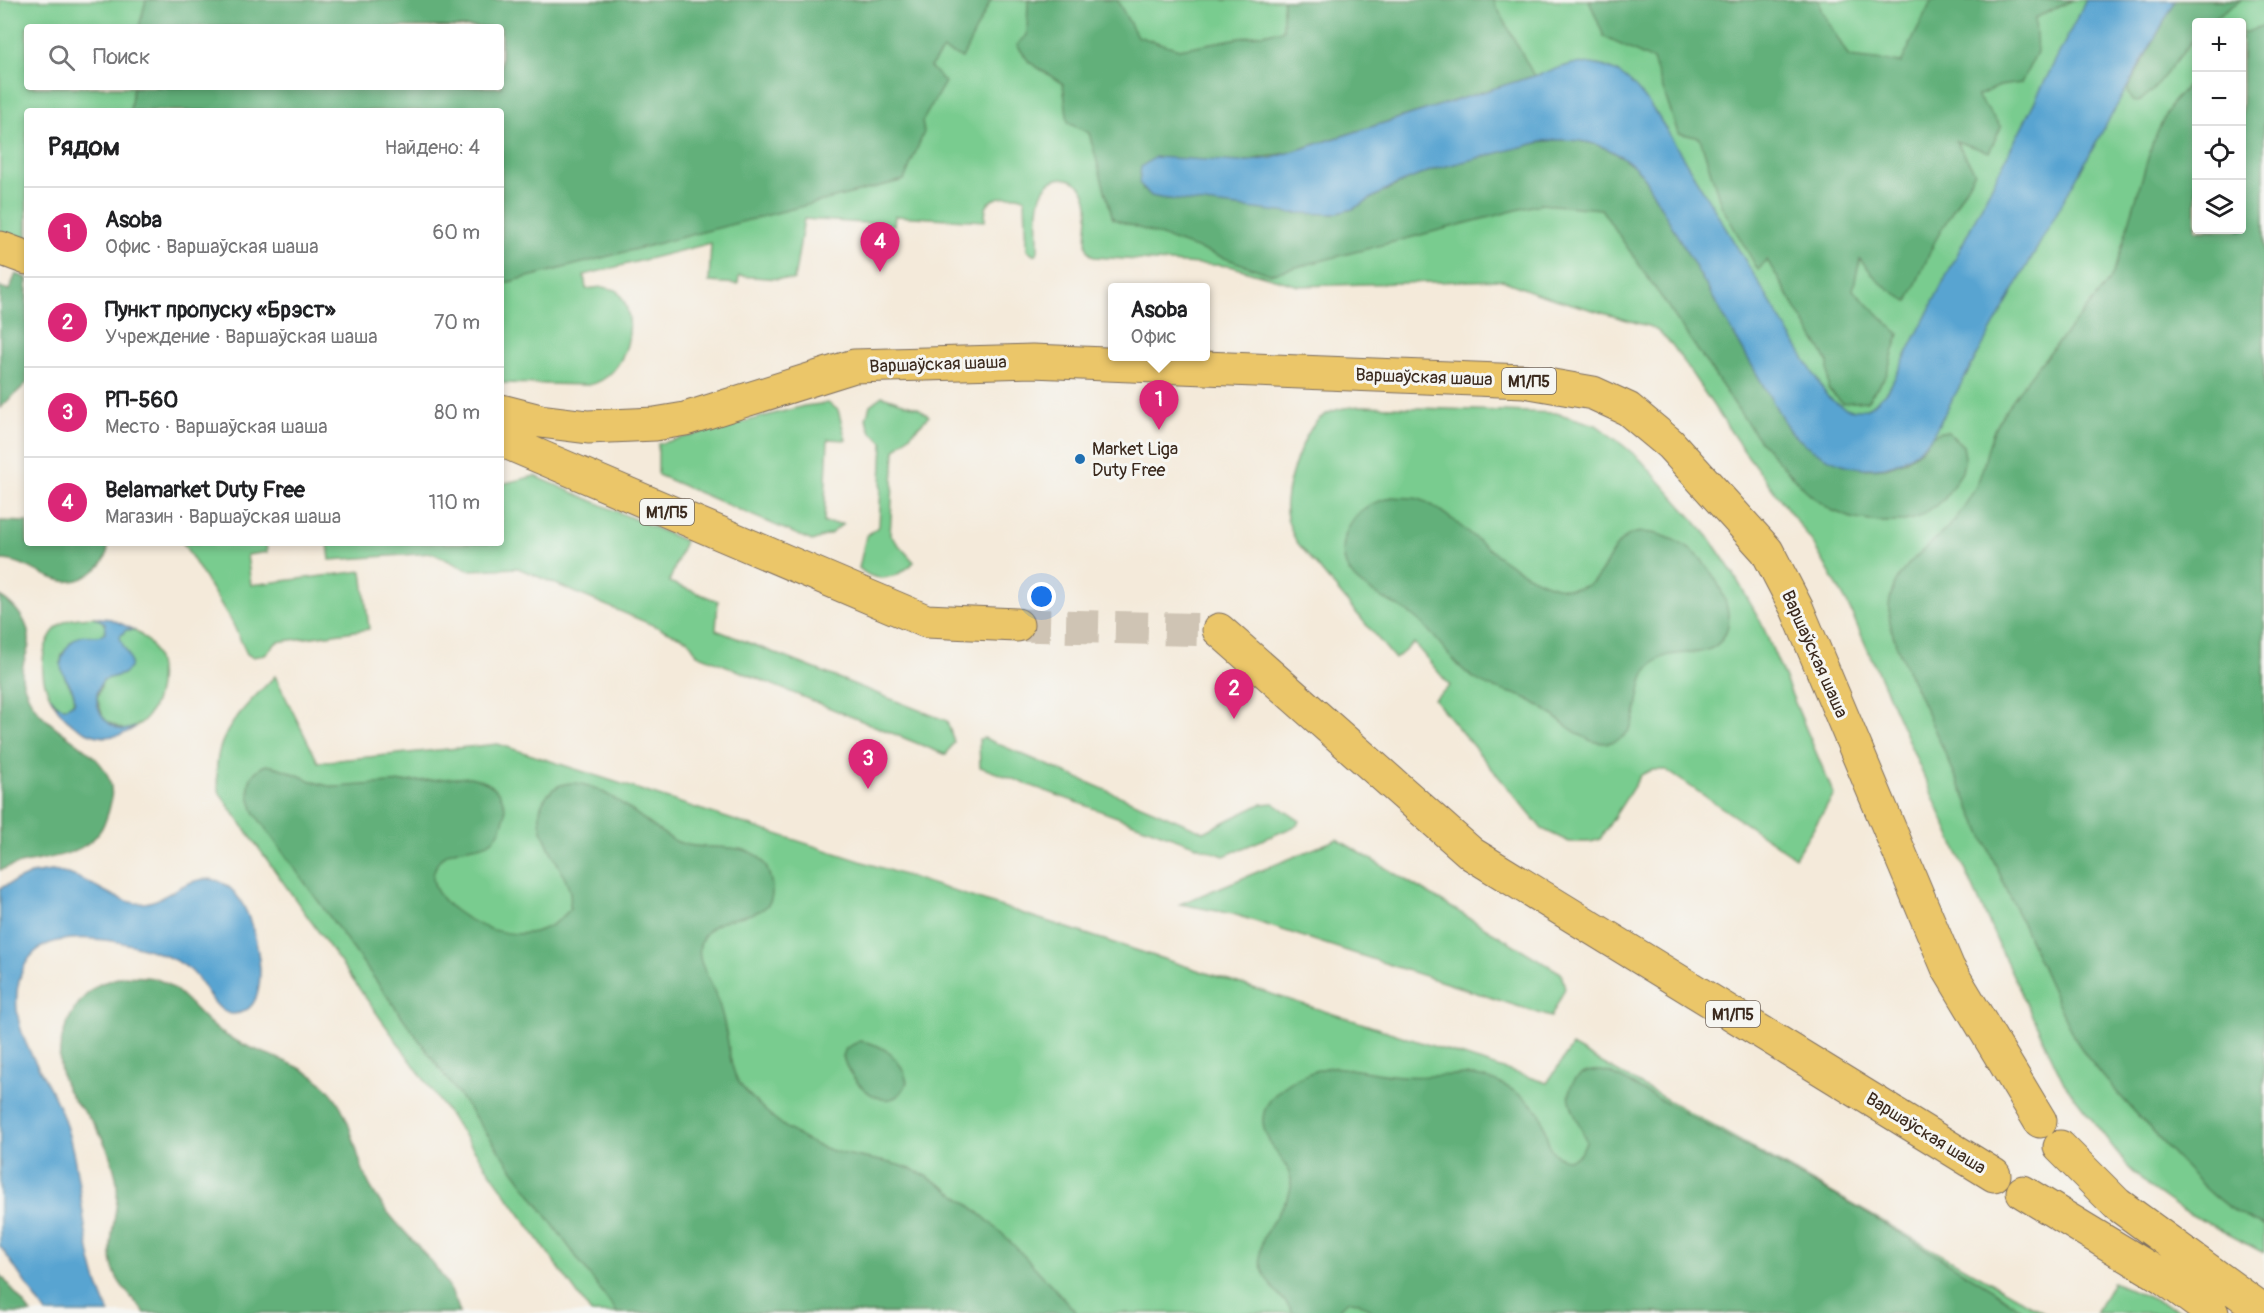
<!DOCTYPE html>
<html lang="ru">
<head>
<meta charset="utf-8">
<style>
	:root { --surface:#fff; --page:#f2f2f2; --text:#202124; --muted:#757577; --line:#e0e0e0; --accent:#db2777 }
	body { margin:0; font-family:Pangolin,sans-serif; background:var(--page); color:var(--text) }
	.controls { position:absolute; right:18px; top:18px; display:grid; overflow:hidden; border-radius:6px; box-shadow:0 3px 9px #0003 }
	.controls button { width:54px; height:54px; display:grid; place-items:center; padding:0; border:0; border-bottom:2px solid var(--line); background:var(--surface); color:var(--text); font:30px sans-serif }
	.you { position:absolute; left:1042px; top:597px; width:21px; height:21px; margin:-15px; border:4px solid #fff; border-radius:50%; background:#1a73e8; box-shadow:0 0 0 9px #1a73e833 }
	.badge { display:grid; place-items:center; width:39px; height:39px; border-radius:50%; background:var(--accent); color:#fff; font-size:20px; font-weight:700 }
	.pin { position:absolute; translate:-50% -50px; filter:drop-shadow(0 2px 3px #0008) }
	.pin::after { content:''; position:absolute; top:32px; width:21px; height:18px; background:inherit; clip-path:polygon(0 0,100% 0,50% 100%) }
	.popup { position:absolute; left:1108px; top:283px; width:102px; height:78px; box-sizing:border-box; display:grid; place-content:center; border-radius:6px; background:var(--surface); filter:drop-shadow(0 2px 4px #0005); font-size:20px; white-space:nowrap; color:var(--muted) }
	.popup b { font-size:22px; color:var(--text) }
	.popup::after { content:''; position:absolute; left:50%; top:100%; margin-left:-12px; border:12px solid transparent; border-top-color:var(--surface) }
	.list { margin:0; padding:0; list-style:none }
	h2 { display:flex; justify-content:space-between; align-items:center; height:78px; margin:0; padding:0 24px; font-size:26px }
	h2 small { font-size:20px; font-weight:400; color:var(--muted) }
	.list li { display:grid; grid-template-columns:39px 1fr auto; gap:18px; align-items:center; box-sizing:border-box; height:90px; padding:0 24px; border-top:2px solid var(--line) }
	.list b { display:block; font-size:22px; white-space:nowrap }
	.list p { margin:0; font-size:20px; white-space:nowrap; color:var(--muted) }
	.list em { font-size:20px; font-style:normal; color:var(--muted) }
	.icon { flex:none; width:33px; height:33px; fill:none; stroke:currentColor; stroke-width:2; stroke-linecap:round; stroke-linejoin:round }
	.map { position:relative; flex:none; width:2264px; height:1313px; overflow:hidden }
	.search { position:absolute; background:var(--surface); box-shadow:0 3px 9px #0003; left:24px; top:24px; width:480px; height:66px; display:flex; align-items:center; gap:15px; box-sizing:border-box; padding:0 21px; border-radius:6px; color:var(--muted); font-size:22px }
	.panel { position:absolute; background:var(--surface); box-shadow:0 3px 9px #0003; left:24px; top:108px; width:480px; height:438px; border-radius:6px }
	.map>svg:first-child { display:block }
	.green { fill:#79cc8f; stroke:#5a7b56; stroke-width:1.5; fill-rule:evenodd }
	.forest { fill:#62b07a; stroke:#4e6d4c; stroke-width:1.5 }
	.water { fill:#59a4d1; stroke:#4a6778; stroke-width:1.5 }
	.lines { fill:none; stroke-linecap:round; stroke-linejoin:round }
	.highway-tunnel { stroke:#cfc4b4; stroke-width:33; stroke-dasharray:33 16; stroke-linecap:butt }
	.highway-casing { stroke:#7c6d60; stroke-width:35 }
	.highway { stroke:#ebc669; stroke-width:33 }
	.poi-dot { fill:#1f6fb2; stroke:#f6f6f2; stroke-width:2 }
	.labels { text-anchor:middle; stroke-width:6; stroke-linejoin:round; paint-order:stroke }
	.shield { fill:#f6f6f2; stroke:#73675e; stroke-width:1.5 }
	.shield-label { font-size:16px; font-weight:bold; fill:#3b2a1e }
	.street-label { font-size:18px; fill:#3b2a1e; stroke:#f6f6f2 }
	.poi-label { font-size:18px; fill:#3b2a1e; stroke:#f6f6f2; text-anchor:start }
</style>
</head>
<body>
<div class="map">
<svg width="2264" height="1313" viewBox="0 0 2264 1313">
	<rect width="100%" height="100%" fill="#f6f6f2"/>
	<filter id="ink" filterUnits="userSpaceOnUse"><feTurbulence type="fractalNoise" baseFrequency=".0167" numOctaves="2"/><feDisplacementMap in="SourceGraphic" scale="12" xChannelSelector="R" yChannelSelector="G"/><feConvolveMatrix kernelMatrix="1 2 1 2 8 2 1 2 1" color-interpolation-filters="sRGB"/></filter>
	<filter id="wash" filterUnits="userSpaceOnUse"><feTurbulence type="fractalNoise" baseFrequency=".008" numOctaves="4" result="noise"/><feDisplacementMap in="SourceGraphic" scale="24" xChannelSelector="R" yChannelSelector="G"/><feGaussianBlur stdDeviation="1.35" result="paint"/><feColorMatrix in="noise" values="0 0 0 0 0 0 0 0 0 0 0 0 0 0 0 0 0 1.4 0 .05"/><feComposite in="paint" operator="in"/></filter>
	<g filter="url(#wash)">
		<rect width="100%" height="100%" fill="#f4eada"/>
		<path class="green" d="M 0,0 L 2264,0 L 2264,1253 L 2182,1210 L 2149,1187 L 2129,1168 L 2064,1083 L 2000,948 L 1848,605 L 1811,540 L 1744,451 L 1673,346 L 1659,332 L 1651,327 L 1538,294 L 1502,280 L 1299,286 L 1230,266 L 1094,257 C 1074,247 1101,206 1079,185 C 1073,180 1065,177 1057,179 C 1031,187 1039,229 1038,251 L 1035,255 L 1027,250 L 1025,199 C 1017,193 992,196 987,205 C 985,210 985,216 985,221 L 895,216 L 894,225 L 804,219 L 794,280 L 739,276 L 738,284 L 709,282 L 711,243 L 584,275 L 586,289 L 602,287 L 616,290 C 643,318 627,378 588,385 L 501,383 L 501,111 L 27,111 L 27,241 L 0,231 ZM 2196,22 L 2242,22 L 2242,230 L 2196,230 ZM 27,27 L 501,27 L 501,87 L 27,87 Z
			M 882,396 L 918,408 L 929,416 L 895,450 L 890,535 L 914,562 C 899,578 876,585 859,568 L 866,536 L 879,526 L 883,442 L 871,432 L 866,419 L 870,405 Z
			M 828,403 L 838,410 L 846,440 L 828,439 L 824,523 L 843,524 L 830,534 L 812,541 L 658,475 L 658,444 L 804,406 Z
			M 1363,406 L 1556,413 L 1596,425 L 1619,442 L 1641,460 L 1708,536 L 1733,573 L 1761,622 L 1834,795 L 1795,857 L 1666,770 L 1651,770 L 1641,775 L 1600,839 L 1591,842 L 1569,842 L 1542,829 L 1434,699 L 1450,686 L 1414,643 L 1395,659 L 1296,541 C 1290,529 1284,515 1286,501 C 1288,480 1302,438 1316,422 C 1328,409 1347,407 1363,406 Z
			M 535,476 L 685,541 L 669,582 L 718,601 L 716,630 L 947,721 L 954,742 L 946,755 L 697,654 L 688,640 L 518,568 L 468,570 L 432,553 L 330,560 L 328,543 L 501,543 L 501,484 Z
			M 183,543 L 266,543 L 267,552 L 247,555 L 251,585 L 362,571 L 369,629 L 277,642 L 265,655 L 252,657 L 247,654 L 232,622 Z
			M 94,617 L 101,619 L 107,629 C 94,648 49,636 64,675 C 67,683 73,689 75,697 L 71,707 L 60,707 C 35,689 37,635 66,621 C 75,617 85,618 94,617 Z
			M 126,630 L 135,630 C 141,635 148,640 152,647 C 168,673 158,726 124,730 L 104,720 L 97,698 L 103,680 L 123,674 L 120,636 Z
			M 275,676 L 318,762 L 498,744 L 1547,1083 L 1572,1046 L 2045,1313 L 591,1313 L 220,794 C 205,741 241,711 275,676 Z
			M 984,738 L 1204,832 L 1261,804 L 1273,803 L 1300,821 L 1298,825 L 1224,856 L 980,767 L 979,739 Z
			M 1337,839 L 1561,973 L 1565,988 L 1551,1017 L 1233,914 L 1180,904 Z
			M 2113,1282 L 2185,1313 L 2096,1313 Z"/>
		<path class="forest" d="M 146,0 L 991,0 L 962,58 L 943,50 L 930,67 L 945,82 L 922,122 L 924,132 L 904,180 L 501,284 L 501,111 L 130,111 L 133,87 L 501,87 L 501,27 L 139,27 Z
			M 1028,0 L 1117,0 L 1137,36 L 1179,49 L 1283,30 L 1283,0 L 1493,0 L 1534,76 L 1287,153 L 1240,162 L 1143,190 L 1160,198 L 1334,214 C 1364,206 1386,188 1414,177 C 1456,160 1501,152 1545,141 C 1583,137 1615,145 1642,174 L 1789,430 L 1866,469 L 1886,468 L 1905,461 L 1921,450 L 1932,436 L 1940,432 L 1948,432 L 1963,446 L 1965,457 L 1962,472 L 1944,500 L 1917,518 L 1900,522 L 1879,522 L 1854,519 L 1831,510 L 1810,495 L 1759,440 L 1601,209 L 1540,204 L 1270,274 L 1113,219 L 1089,133 L 1068,123 L 1063,84 L 1029,62 L 1017,45 L 1027,35 Z
			M 1589,0 L 1819,0 L 1821,10 L 1849,57 L 1901,63 L 1932,0 L 2073,0 L 2035,18 L 2037,52 L 2021,83 L 2000,86 L 1977,96 L 2001,127 L 1989,152 L 1956,141 L 1975,172 L 1935,241 L 1908,302 L 1879,282 L 1860,259 L 1853,290 L 1899,334 L 1886,376 L 1867,401 L 1842,403 L 1828,389 L 1828,362 L 1767,260 L 1758,270 L 1721,205 L 1700,138 L 1678,133 L 1653,60 L 1604,37 Z
			M 2176,0 L 2241,0 L 2209,22 L 2196,22 L 2196,36 L 2153,90 L 2140,101 L 2133,101 L 2128,94 L 2128,88 Z
			M 2264,25 L 2264,1226 C 2219,1209 2194,1177 2162,1142 C 2131,1107 2099,1076 2073,1036 L 1897,647 C 1890,627 1885,610 1893,589 C 1903,560 1938,542 1956,518 C 1965,506 1974,492 1979,479 C 1986,461 1988,439 1998,422 C 2029,371 2072,329 2108,282 L 2118,260 L 2153,141 L 2172,103 L 2196,76 L 2196,230 L 2242,230 L 2242,34 Z
			M 16,274 L 27,278 L 27,383 L 0,408 L 0,287 L 9,290 Z
			M 1392,497 C 1401,498 1411,497 1419,499 C 1434,504 1450,518 1463,528 C 1488,549 1528,582 1562,588 C 1621,598 1596,516 1661,535 C 1675,540 1691,548 1701,559 C 1719,579 1746,628 1712,648 C 1692,659 1668,645 1649,668 C 1633,687 1644,732 1615,741 C 1596,747 1584,738 1568,727 C 1554,716 1541,705 1525,698 C 1507,690 1493,691 1475,679 C 1450,663 1437,634 1413,616 C 1395,602 1371,595 1355,579 C 1334,557 1343,522 1368,506 C 1375,502 1384,500 1392,497 Z
			M 0,521 L 27,522 L 27,543 L 108,543 C 108,554 106,560 98,568 C 60,603 36,559 0,560 Z
			M 0,596 C 17,607 31,624 29,645 C 27,655 21,664 22,676 C 22,682 26,691 29,697 C 47,739 127,751 109,810 C 106,821 101,833 91,841 C 67,861 28,858 0,870 Z
			M 266,765 C 292,768 310,785 336,787 L 470,777 C 486,781 498,786 504,803 C 506,812 505,817 502,825 C 493,855 465,842 445,855 C 438,860 433,870 433,878 C 434,892 446,904 456,911 C 492,937 539,946 570,909 C 570,904 571,898 570,893 C 565,865 522,823 548,794 C 582,755 648,830 678,842 C 705,854 755,835 768,871 C 791,934 715,901 701,942 C 696,957 704,969 710,982 C 718,998 723,1015 726,1032 C 730,1050 730,1073 743,1088 C 766,1114 793,1138 827,1149 C 859,1160 894,1159 924,1175 C 986,1208 1030,1263 1077,1313 L 617,1313 L 255,814 C 247,795 243,775 266,765 Z
			M 124,976 C 134,977 147,976 156,979 C 184,988 201,1022 227,1036 C 260,1056 299,1059 327,1088 C 355,1116 353,1159 373,1191 C 398,1234 446,1263 460,1313 L 145,1313 C 134,1300 118,1285 113,1268 C 105,1238 122,1207 116,1177 C 112,1159 106,1142 95,1126 C 85,1111 70,1100 64,1082 C 51,1048 69,1005 98,985 C 105,981 116,979 124,976 Z
			M 860,1041 C 884,1044 902,1059 907,1082 C 891,1123 848,1082 843,1056 L 846,1048 Z
			M 1330,1067 C 1355,1068 1378,1075 1403,1076 C 1445,1079 1474,1065 1514,1091 C 1522,1097 1533,1103 1539,1112 C 1549,1127 1542,1157 1568,1159 C 1579,1159 1583,1150 1586,1141 C 1581,1122 1556,1093 1579,1076 C 1590,1069 1600,1070 1611,1073 L 1853,1205 L 1995,1291 L 2026,1313 L 1374,1313 L 1359,1302 L 1349,1301 L 1340,1308 L 1339,1313 L 1293,1313 C 1286,1299 1272,1291 1265,1276 C 1245,1233 1292,1211 1291,1183 C 1291,1165 1275,1153 1268,1139 C 1247,1099 1299,1073 1330,1067 Z
			M 0,1274 L 31,1313 L 0,1313 Z"/>
		<path class="water" d="M 2086,0 L 2176,0 L 1932,436 C 1891,487 1831,472 1789,430 L 1642,174 C 1615,145 1583,137 1545,141 L 1435,169 L 1393,186 L 1353,209 L 1334,214 L 1289,213 L 1160,198 L 1151,196 L 1139,183 L 1141,167 L 1155,157 L 1240,162 L 1272,158 L 1572,64 C 1616,60 1634,82 1658,116 L 1827,396 C 1854,419 1871,413 1891,385 Z
			M 94,617 L 111,619 L 135,630 L 126,630 L 120,636 C 121,648 133,654 130,668 L 123,674 L 103,680 C 89,700 101,725 124,730 L 136,727 C 103,750 67,729 50,696 L 55,704 L 65,708 L 74,703 C 77,688 63,680 61,667 C 60,656 70,638 82,636 C 91,634 97,639 105,633 L 105,623 Z
			M 51,871 C 87,874 106,898 135,903 C 157,906 173,888 192,882 C 241,864 257,934 260,969 C 260,983 259,1005 244,1011 C 237,1015 229,1015 222,1010 C 208,1000 203,980 189,969 C 160,946 65,923 35,952 C 20,966 15,989 17,1009 C 20,1046 44,1072 58,1105 C 87,1167 77,1253 110,1313 L 46,1313 L 0,1246 L 0,888 L 31,874 Z"/>
	</g>
	<g filter="url(#ink)">
		<g class="lines">
			<path class="highway-tunnel" d="M 1017,625 L 1219,630"/>
			<defs>
				<path id="highway" d="M 0,248 L 27,258
					M 501,411 L 540,421 L 588,427 L 655,424 L 685,419 L 854,366 L 1032,361 L 1524,381 L 1593,393 L 1628,409 L 1670,444 L 1767,551 L 1797,609 L 1948,968 L 2040,1121
					M 501,440 L 926,621 L 1017,625
					M 1219,630 L 1472,854 L 1994,1175
					M 2060,1147 L 2117,1204 L 2264,1311
					M 2023,1192 L 2163,1277 L 2212,1313"/>
			</defs>
			<use href="#highway" class="highway-casing"/>
			<use href="#highway" class="highway"/>
		</g>
	</g>
	<circle class="poi-dot" cx="1080" cy="459" r="6"/>
	<g class="labels">
		<g class="shield">
			<rect x="1502" y="368" width="54" height="26" rx="4.5"/>
			<rect x="640" y="499" width="54" height="26" rx="4.5"/>
			<rect x="1706" y="1001" width="54" height="26" rx="4.5"/>
		</g>
		<g class="shield-label">
			<text x="1529" y="387">М1/П5</text>
			<text x="667" y="518">М1/П5</text>
			<text x="1733" y="1020">М1/П5</text>
		</g>
		<g class="street-label">
			<text transform="translate(938 364) rotate(-2)" y="6">Варшаўская шаша</text>
			<text transform="translate(1424 377) rotate(2)" y="6">Варшаўская шаша</text>
			<text transform="translate(1815 654) rotate(66)" y="6">Варшаўская шаша</text>
			<text transform="translate(1926 1133) rotate(32)" y="6">Варшаўская шаша</text>
		</g>
		<g class="poi-label">
			<text x="1092" y="455">Market Liga<tspan x="1092" dy="21">Duty Free</tspan></text>
		</g>
	</g>
</svg>
<div class="controls">
<button>+</button>
<button>−</button>
<button><svg class="icon" aria-label="locate" viewBox="0 0 24 24"><circle cx="12" cy="12" r="6"/><path d="M12 2v4M12 18v4M2 12h4M18 12h4"/></svg></button>
<button><svg class="icon" aria-label="layers" viewBox="0 0 24 24"><path d="M12 4l9 5-9 5-9-5zM3 14l9 5 9-5"/></svg></button>
</div>
<div class="you"></div>
<div class="pin badge" style="left:1159px;top:430px">1</div>
<div class="popup"><b>Asoba</b>Офис</div>
<div class="pin badge" style="left:1234px;top:719px">2</div>
<div class="pin badge" style="left:868px;top:789px">3</div>
<div class="pin badge" style="left:880px;top:272px">4</div>
<div class="search"><svg class="icon" aria-label="search" viewBox="0 0 24 24"><circle cx="10" cy="10" r="6"/><path d="M15 15l6 6"/></svg>Поиск</div>
<section class="panel">
<h2>Рядом<small>Найдено: 4</small></h2>
<ul class="list">
<li><span class="badge">1</span><div><b>Asoba</b><p>Офис · Варшаўская шаша</p></div><em>60 m</em></li>
<li><span class="badge">2</span><div><b>Пункт пропуску «Брэст»</b><p>Учреждение · Варшаўская шаша</p></div><em>70 m</em></li>
<li><span class="badge">3</span><div><b>РП-560</b><p>Место · Варшаўская шаша</p></div><em>80 m</em></li>
<li><span class="badge">4</span><div><b>Belamarket Duty Free</b><p>Магазин · Варшаўская шаша</p></div><em>110 m</em></li>
</ul>
</section>
</div>
</body>
</html>
